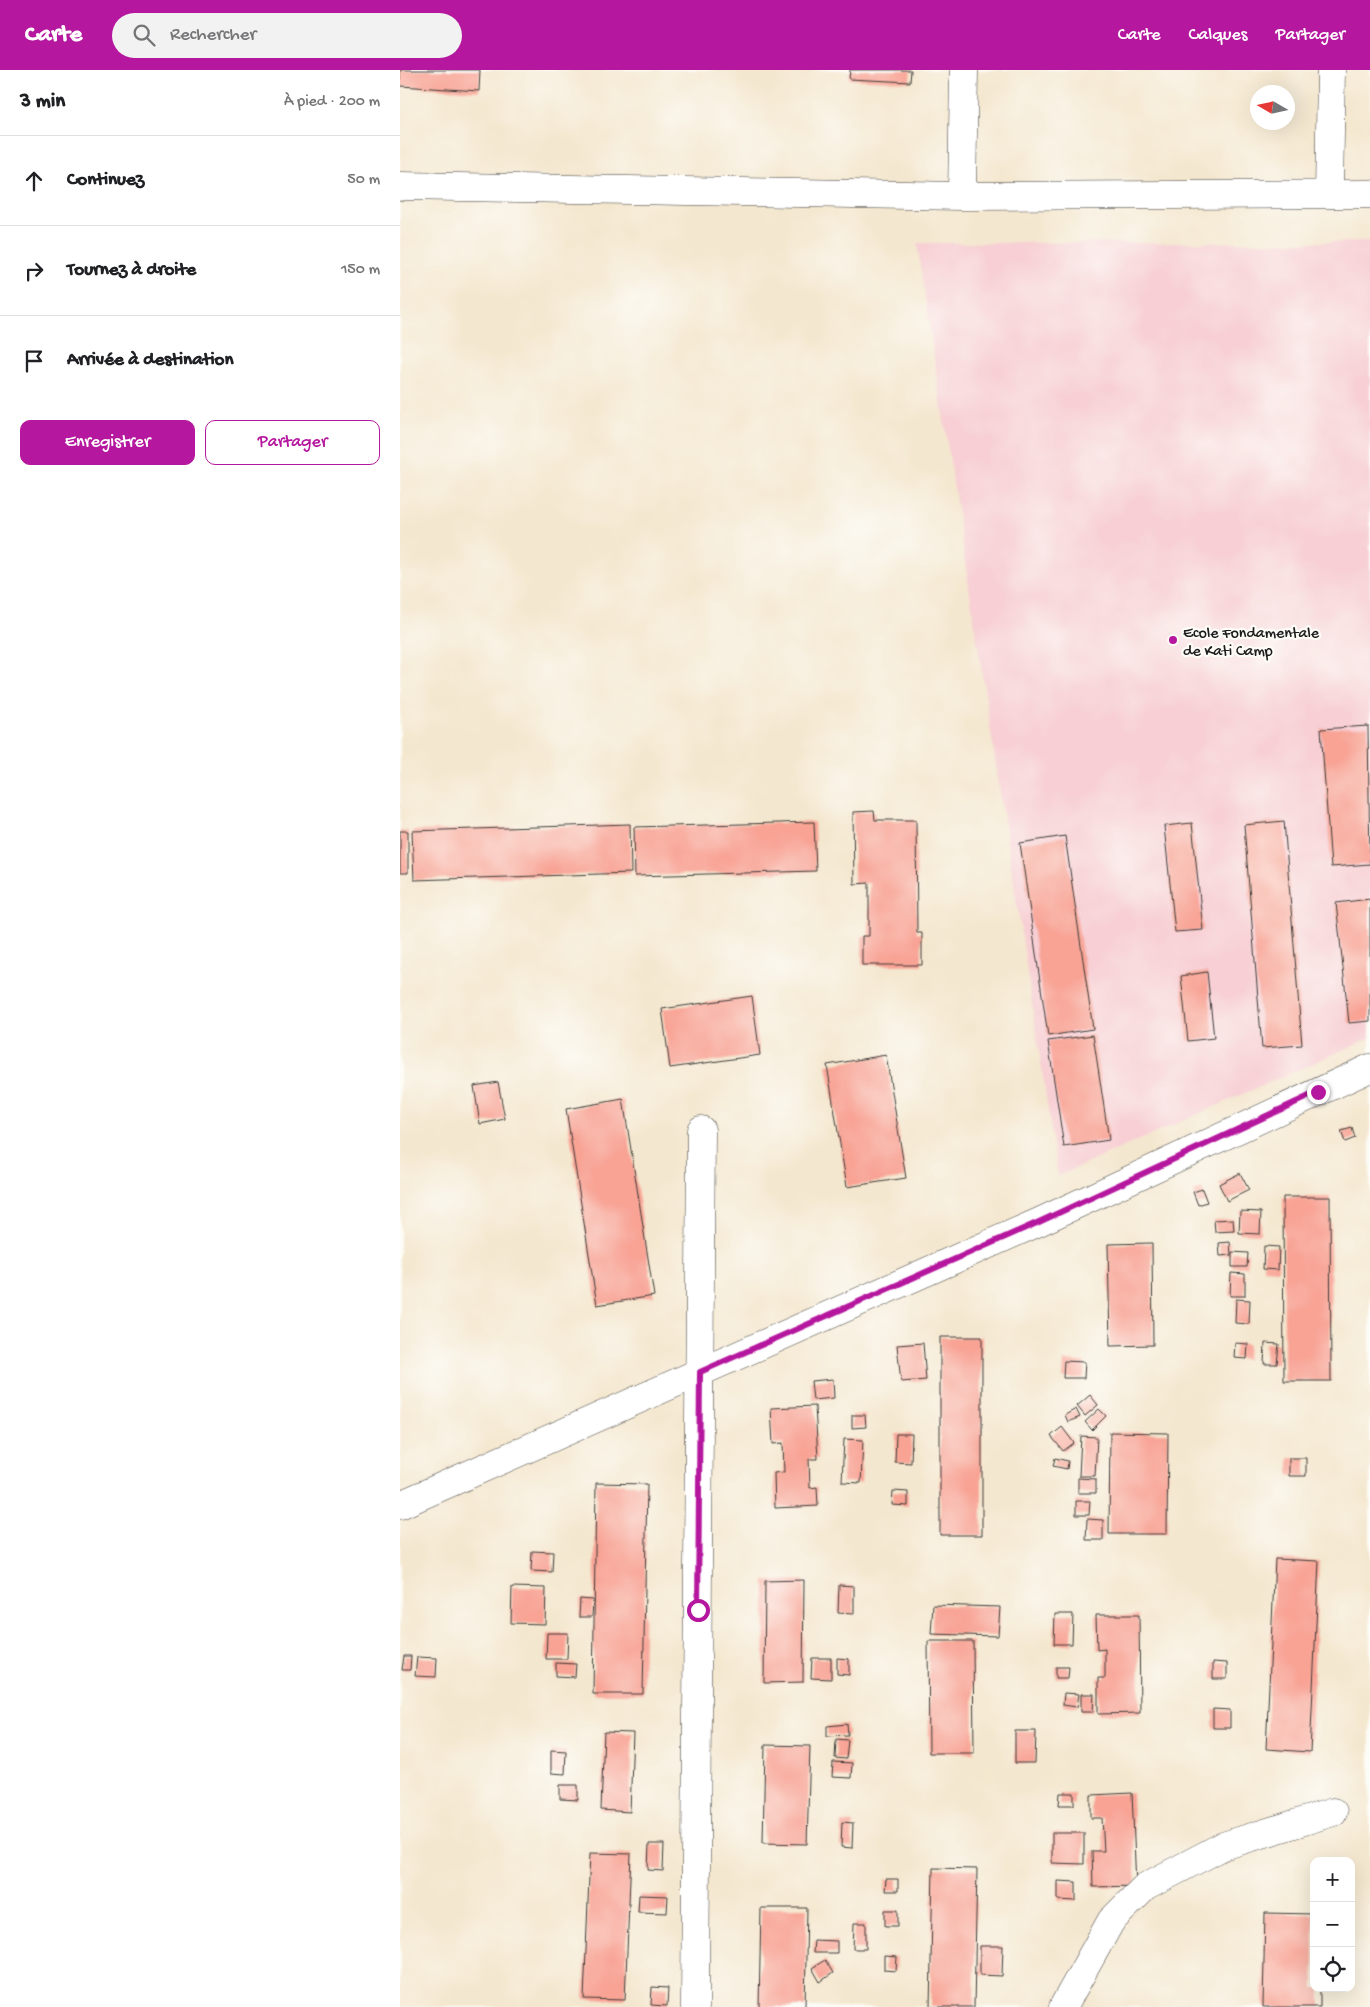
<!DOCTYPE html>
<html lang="fr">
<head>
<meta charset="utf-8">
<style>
	:root { --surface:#fff; --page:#f2f2f2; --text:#202124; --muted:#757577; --line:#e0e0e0; --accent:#b5179e }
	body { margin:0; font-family:"Gochi Hand",sans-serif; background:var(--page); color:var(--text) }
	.controls { position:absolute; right:15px; bottom:15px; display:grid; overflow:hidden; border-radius:10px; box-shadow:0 5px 20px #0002 }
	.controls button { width:45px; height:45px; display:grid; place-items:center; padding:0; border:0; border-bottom:1px solid var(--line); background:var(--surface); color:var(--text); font:25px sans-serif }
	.compass { position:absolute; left:850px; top:15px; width:45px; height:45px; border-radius:50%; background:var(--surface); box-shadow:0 5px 20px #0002; rotate:279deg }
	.stop { position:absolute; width:15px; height:15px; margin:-11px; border:4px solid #b5179e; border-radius:50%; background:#fff }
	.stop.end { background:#b5179e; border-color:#fff; box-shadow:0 1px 5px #0008 }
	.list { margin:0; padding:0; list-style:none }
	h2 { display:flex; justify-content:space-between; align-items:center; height:65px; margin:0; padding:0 20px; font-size:21px }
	h2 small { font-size:16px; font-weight:400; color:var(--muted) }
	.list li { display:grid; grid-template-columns:32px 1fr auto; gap:15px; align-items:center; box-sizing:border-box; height:90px; padding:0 20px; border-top:1px solid var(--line) }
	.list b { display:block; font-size:19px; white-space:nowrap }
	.list em { font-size:16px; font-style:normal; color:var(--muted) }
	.actions { display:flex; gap:10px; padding:15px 20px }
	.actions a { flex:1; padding:11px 0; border:1px solid var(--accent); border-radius:10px; text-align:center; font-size:18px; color:var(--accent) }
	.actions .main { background:var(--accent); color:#fff }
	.icon { flex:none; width:28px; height:28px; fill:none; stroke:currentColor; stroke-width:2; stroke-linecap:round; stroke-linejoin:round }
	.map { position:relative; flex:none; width:970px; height:1937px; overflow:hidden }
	header { display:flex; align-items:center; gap:30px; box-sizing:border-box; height:70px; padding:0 25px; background:var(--accent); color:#fff }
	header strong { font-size:24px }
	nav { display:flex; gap:28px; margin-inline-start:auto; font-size:18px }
	.search { width:350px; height:45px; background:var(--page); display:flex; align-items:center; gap:12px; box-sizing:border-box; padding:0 18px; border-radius:28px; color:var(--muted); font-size:19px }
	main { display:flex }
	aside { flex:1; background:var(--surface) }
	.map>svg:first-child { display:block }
	.built { fill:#f7cfd4 }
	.building { fill:#f8a394 }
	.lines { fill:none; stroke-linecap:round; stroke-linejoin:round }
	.minor-casing { stroke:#3c3a37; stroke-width:29 }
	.minor { stroke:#fff; stroke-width:28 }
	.route { stroke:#b5179e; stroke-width:6 }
	.poi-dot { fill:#b5179e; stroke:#fdfcf7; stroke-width:2 }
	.labels { text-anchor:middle; stroke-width:4.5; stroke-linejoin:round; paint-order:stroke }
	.poi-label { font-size:16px; fill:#1c1c1c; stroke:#fdfcf7; text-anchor:start }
</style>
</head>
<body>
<header>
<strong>Carte</strong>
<div class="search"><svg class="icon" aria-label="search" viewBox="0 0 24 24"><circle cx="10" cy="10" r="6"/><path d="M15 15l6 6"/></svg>Rechercher</div>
<nav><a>Carte</a><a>Calques</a><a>Partager</a></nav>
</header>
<main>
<aside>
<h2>3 min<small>À pied · 200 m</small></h2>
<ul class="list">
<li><svg class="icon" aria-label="ahead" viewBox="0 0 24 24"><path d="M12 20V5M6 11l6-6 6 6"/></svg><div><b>Continuez</b></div><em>50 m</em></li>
<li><svg class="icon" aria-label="right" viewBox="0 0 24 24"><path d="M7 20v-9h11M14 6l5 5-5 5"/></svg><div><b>Tournez à droite</b></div><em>150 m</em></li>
<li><svg class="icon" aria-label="arrive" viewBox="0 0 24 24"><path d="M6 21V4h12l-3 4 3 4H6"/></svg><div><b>Arrivée à destination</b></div></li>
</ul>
<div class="actions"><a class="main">Enregistrer</a><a>Partager</a></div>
</aside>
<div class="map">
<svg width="970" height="1937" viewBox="0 0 970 1937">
	<rect width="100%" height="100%" fill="#fdfcf7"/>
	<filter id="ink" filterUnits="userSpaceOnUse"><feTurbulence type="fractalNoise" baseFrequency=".02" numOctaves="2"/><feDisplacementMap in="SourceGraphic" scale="10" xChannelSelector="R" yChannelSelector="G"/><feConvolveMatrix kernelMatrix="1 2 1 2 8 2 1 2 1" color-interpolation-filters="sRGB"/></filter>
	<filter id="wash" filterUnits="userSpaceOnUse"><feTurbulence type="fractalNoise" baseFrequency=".0096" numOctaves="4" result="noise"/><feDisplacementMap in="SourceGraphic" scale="20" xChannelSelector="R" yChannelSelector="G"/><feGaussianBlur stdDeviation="1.12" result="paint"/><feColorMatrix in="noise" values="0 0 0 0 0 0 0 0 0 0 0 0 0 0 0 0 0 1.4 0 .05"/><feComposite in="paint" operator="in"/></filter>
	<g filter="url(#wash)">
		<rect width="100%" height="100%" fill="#f4e7cf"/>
		<path class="built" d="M 970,172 L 970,968 L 658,1106 L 517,173 Z"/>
		<g id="blocks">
			<path class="building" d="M 0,0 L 80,0 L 79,21 L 0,16 Z
				M 450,0 L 511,0 L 510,12 L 449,9 Z
				M 968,656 L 970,794 L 931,797 L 921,659 Z
				M 474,741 L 475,750 L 516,750 L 517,863 L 522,863 L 522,895 L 462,895 L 462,866 L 469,866 L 469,813 L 454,814 L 453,742 Z
				M 884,751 L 902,975 L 862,978 L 844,755 Z
				M 414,752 L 416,801 L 235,806 L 234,757 Z
				M 792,753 L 803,860 L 775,862 L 764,756 Z
				M 230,754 L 231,803 L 14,810 L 12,761 Z
				M 0,761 L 8,761 L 8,803 L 0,803 Z
				M 665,766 L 693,959 L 648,966 L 620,773 Z
				M 970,829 L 970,951 L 949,953 L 936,833 Z
				M 807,902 L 814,968 L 788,971 L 781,906 Z
				M 352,926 L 360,985 L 270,998 L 262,939 Z
				M 693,965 L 709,1070 L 664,1077 L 648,971 Z
				M 486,985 L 506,1108 L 447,1117 L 427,995 Z
				M 98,1012 L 105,1049 L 80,1054 L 74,1016 Z
				M 223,1029 L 254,1226 L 197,1235 L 166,1039 Z
				M 952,1058 L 955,1068 L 945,1072 L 941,1061 Z
				M 840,1103 L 849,1120 L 827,1131 L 819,1114 Z
				M 802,1119 L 807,1132 L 798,1135 L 793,1122 Z
				M 883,1127 L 930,1127 L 931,1311 L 884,1311 Z
				M 840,1141 L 861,1142 L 860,1164 L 839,1163 Z
				M 833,1149 L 834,1161 L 815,1162 L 814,1150 Z
				M 830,1172 L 831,1185 L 820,1186 L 819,1173 Z
				M 752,1173 L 753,1275 L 710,1276 L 708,1174 Z
				M 864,1176 L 879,1177 L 878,1200 L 863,1199 Z
				M 832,1182 L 848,1183 L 847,1197 L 832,1197 Z
				M 831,1203 L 845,1204 L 845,1226 L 830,1226 Z
				M 836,1229 L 850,1230 L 849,1254 L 835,1253 Z
				M 540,1267 L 582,1267 L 582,1465 L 540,1465 Z
				M 523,1273 L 526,1310 L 501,1312 L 497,1275 Z
				M 835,1273 L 848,1274 L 847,1289 L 834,1288 Z
				M 865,1273 L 879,1274 L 877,1294 L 864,1294 Z
				M 664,1291 L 685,1292 L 684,1308 L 663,1308 Z
				M 433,1309 L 434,1328 L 413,1330 L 411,1311 Z
				M 690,1325 L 698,1335 L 685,1346 L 677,1336 Z
				M 415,1336 L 418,1389 L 409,1389 L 410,1418 L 417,1417 L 418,1436 L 375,1438 L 374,1403 L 384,1402 L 383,1373 L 373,1374 L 371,1338 Z
				M 676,1339 L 680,1347 L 668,1352 L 665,1345 Z
				M 699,1339 L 706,1346 L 692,1360 L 685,1352 Z
				M 452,1345 L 465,1345 L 466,1357 L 452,1358 Z
				M 662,1357 L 674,1373 L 663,1381 L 651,1366 Z
				M 710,1362 L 768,1363 L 767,1464 L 709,1464 Z
				M 496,1364 L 512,1364 L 511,1393 L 495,1392 Z
				M 681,1366 L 697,1367 L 695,1406 L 679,1406 Z
				M 444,1369 L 463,1370 L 461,1413 L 442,1412 Z
				M 655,1388 L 668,1391 L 667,1399 L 653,1396 Z
				M 889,1388 L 906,1388 L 906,1406 L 889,1406 Z
				M 678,1408 L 696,1409 L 696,1423 L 678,1423 Z
				M 196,1413 L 247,1414 L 243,1624 L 193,1624 Z
				M 493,1421 L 508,1422 L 508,1436 L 492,1435 Z
				M 676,1431 L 690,1431 L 689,1445 L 676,1445 Z
				M 687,1449 L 703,1450 L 703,1470 L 686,1470 Z
				M 132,1481 L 153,1482 L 152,1502 L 131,1501 Z
				M 875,1489 L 919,1491 L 910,1682 L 866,1679 Z
				M 404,1510 L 403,1612 L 364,1613 L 365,1511 Z
				M 439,1515 L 454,1516 L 454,1544 L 438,1543 Z
				M 112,1517 L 146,1518 L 145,1554 L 111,1553 Z
				M 180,1529 L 193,1530 L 192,1547 L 179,1547 Z
				M 533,1535 L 600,1537 L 598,1566 L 531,1564 Z
				M 655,1544 L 673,1544 L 672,1574 L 654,1574 Z
				M 696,1545 L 739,1545 L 740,1643 L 698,1644 L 698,1608 L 705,1608 L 705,1579 L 697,1580 Z
				M 147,1563 L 168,1563 L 167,1589 L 146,1589 Z
				M 528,1571 L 573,1571 L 574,1683 L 529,1683 Z
				M 4,1586 L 11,1586 L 10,1600 L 2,1600 Z
				M 17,1587 L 37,1588 L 36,1607 L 15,1606 Z
				M 412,1588 L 431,1588 L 431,1609 L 411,1608 Z
				M 437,1588 L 449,1589 L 449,1605 L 437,1604 Z
				M 813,1592 L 827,1593 L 827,1609 L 813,1609 Z
				M 156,1593 L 176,1594 L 175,1607 L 156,1606 Z
				M 656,1597 L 669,1597 L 668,1608 L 656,1608 Z
				M 664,1623 L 679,1624 L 677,1637 L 663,1635 Z
				M 681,1624 L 694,1624 L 693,1642 L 681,1642 Z
				M 813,1639 L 830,1640 L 830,1658 L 813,1658 Z
				M 447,1654 L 448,1665 L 427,1666 L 427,1656 Z
				M 615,1661 L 636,1661 L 635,1693 L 615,1693 Z
				M 204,1662 L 233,1663 L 230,1742 L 201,1740 Z
				M 436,1669 L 448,1670 L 446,1689 L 435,1688 Z
				M 365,1675 L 410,1676 L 407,1774 L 363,1773 Z
				M 151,1680 L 166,1681 L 165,1704 L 151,1703 Z
				M 433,1692 L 452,1693 L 451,1708 L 432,1707 Z
				M 160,1715 L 178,1715 L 178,1730 L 160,1729 Z
				M 660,1723 L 674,1723 L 674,1735 L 659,1735 Z
				M 732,1723 L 736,1816 L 693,1817 L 692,1781 L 704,1781 L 702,1748 L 691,1748 L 691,1725 Z
				M 442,1752 L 453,1753 L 452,1778 L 441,1777 Z
				M 652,1763 L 684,1763 L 684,1794 L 652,1793 Z
				M 249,1774 L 264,1774 L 263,1801 L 248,1800 Z
				M 190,1783 L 231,1784 L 225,1930 L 184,1929 Z
				M 533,1798 L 577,1799 L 574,1937 L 530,1937 Z
				M 486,1809 L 498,1809 L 498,1821 L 485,1821 Z
				M 658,1811 L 676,1812 L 676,1831 L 658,1830 Z
				M 239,1825 L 268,1826 L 267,1843 L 238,1842 Z
				M 361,1838 L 407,1838 L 405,1937 L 359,1937 Z
				M 485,1840 L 498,1840 L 498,1856 L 485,1856 Z
				M 865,1843 L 914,1844 L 914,1918 L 920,1918 L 920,1937 L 863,1937 Z
				M 454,1853 L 466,1853 L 466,1879 L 453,1879 Z
				M 414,1870 L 437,1871 L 437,1883 L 413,1883 Z
				M 580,1876 L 603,1876 L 602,1906 L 580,1905 Z
				M 484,1886 L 497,1887 L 496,1901 L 484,1900 Z
				M 425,1890 L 433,1903 L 420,1912 L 412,1898 Z
				M 252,1917 L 268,1918 L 267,1936 L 251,1935 Z"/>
		</g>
	</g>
	<g filter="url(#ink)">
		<use href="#blocks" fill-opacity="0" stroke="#3c3a37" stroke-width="1"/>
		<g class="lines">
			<defs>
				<path id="minor" d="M 0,116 L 562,126 L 970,124
					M 929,124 L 931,0
					M 562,126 L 564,0
					M 0,1435 L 639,1152 L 970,998
					M 295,1937 L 301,1060
					M 663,1937 L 711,1851 L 745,1817 L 823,1776 L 933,1742"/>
			</defs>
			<use href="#minor" class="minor-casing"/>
			<use href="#minor" class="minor"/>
		</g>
	</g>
	<g class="lines" filter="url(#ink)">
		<path class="route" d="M 298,1540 L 300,1302 L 639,1152 L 918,1022"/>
	</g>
	<circle class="poi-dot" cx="773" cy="570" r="5"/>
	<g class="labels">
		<g class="poi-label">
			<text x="783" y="567">Ecole Fondamentale<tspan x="783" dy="18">de Kati Camp</tspan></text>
		</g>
	</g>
</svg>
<div class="controls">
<button>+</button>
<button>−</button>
<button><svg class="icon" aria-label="locate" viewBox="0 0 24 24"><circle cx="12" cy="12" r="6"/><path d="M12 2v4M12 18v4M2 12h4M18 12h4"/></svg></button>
</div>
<svg class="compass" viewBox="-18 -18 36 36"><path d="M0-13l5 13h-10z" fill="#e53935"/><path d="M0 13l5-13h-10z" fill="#757577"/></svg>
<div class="stop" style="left:298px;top:1540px"></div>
<div class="stop end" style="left:918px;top:1022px"></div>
</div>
</main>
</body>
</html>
